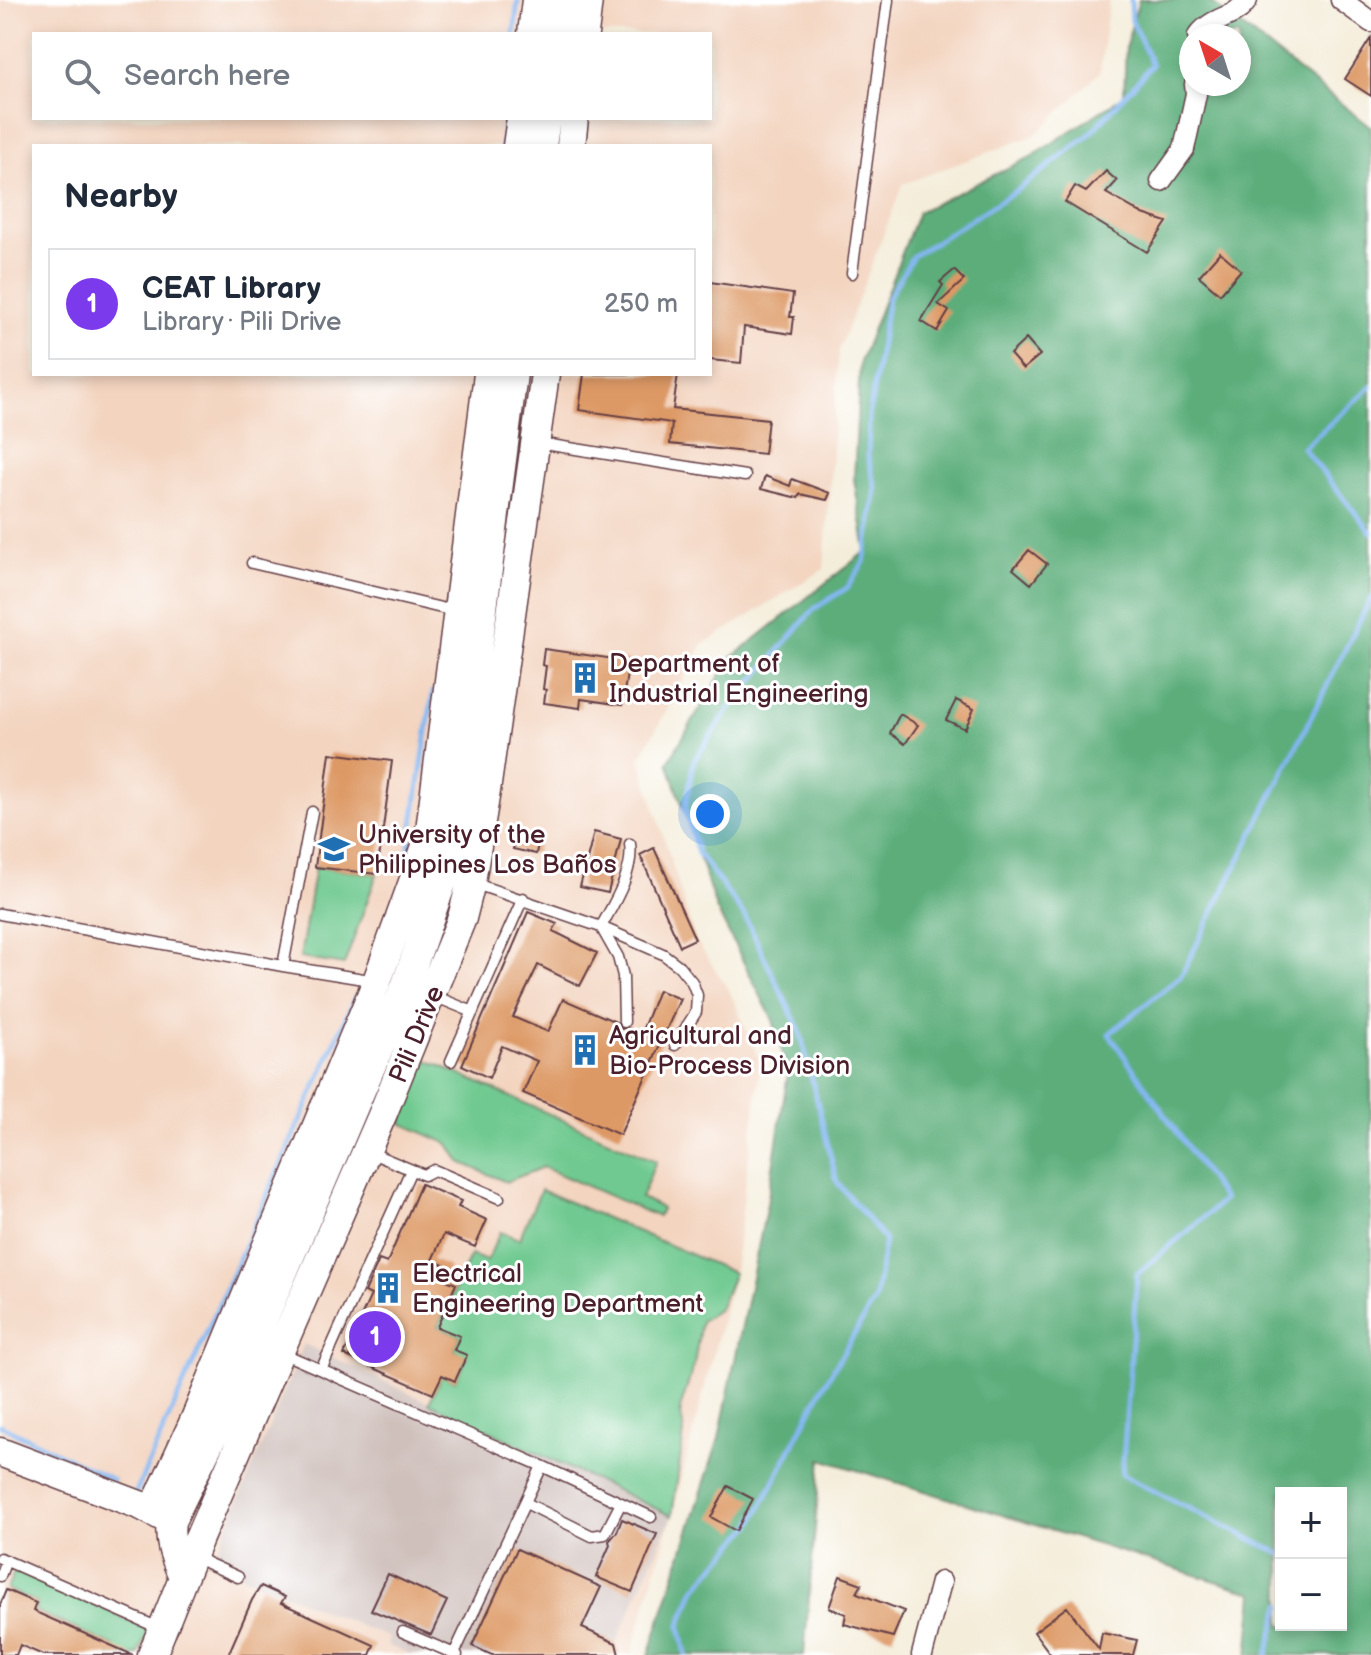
<!DOCTYPE html>
<html lang="en">
<head>
<meta charset="utf-8">
<style>
	:root { --surface:#fff; --page:#f2f2f3; --text:#1f2937; --muted:#747a83; --line:#e0e1e3; --accent:#7c3aed }
	body { margin:0; font-family:"Balsamiq Sans",sans-serif; background:var(--page); color:var(--text) }
	.controls { position:absolute; right:24px; bottom:24px; display:grid; overflow:hidden; border-radius:0px; box-shadow:0 4px 12px #0003 }
	.controls button { width:72px; height:72px; display:grid; place-items:center; padding:0; border:0; border-bottom:2px solid var(--line); background:var(--surface); color:var(--text); font:40px sans-serif }
	.compass { position:absolute; left:1179px; top:24px; width:72px; height:72px; border-radius:50%; background:var(--surface); box-shadow:0 4px 12px #0003; rotate:321deg }
	.you { position:absolute; left:710px; top:814px; width:28px; height:28px; margin:-20px; border:6px solid #fff; border-radius:50%; background:#1a73e8; box-shadow:0 0 0 12px #1a73e833 }
	.badge { display:grid; place-items:center; width:52px; height:52px; border-radius:50%; background:var(--accent); color:#fff; font-size:26px; font-weight:700 }
	.pin { position:absolute; translate:-50% -50%; border:4px solid #fff; box-shadow:0 2px 8px #0006 }
	.list { margin:0; padding:0; list-style:none }
	h2 { display:flex; justify-content:space-between; align-items:center; height:104px; margin:0; padding:0 32px; font-size:34px }
	h2 small { font-size:26px; font-weight:400; color:var(--muted) }
	.list li { display:grid; grid-template-columns:52px 1fr auto; gap:24px; align-items:center; box-sizing:border-box; height:112px; margin:0 16px 16px; padding:0 16px; border:2px solid var(--line); border-radius:0px }
	.list b { display:block; font-size:30px; white-space:nowrap }
	.list p { margin:0; font-size:26px; white-space:nowrap; color:var(--muted) }
	.list em { font-size:26px; font-style:normal; color:var(--muted) }
	.icon { flex:none; width:44px; height:44px; fill:none; stroke:currentColor; stroke-width:2; stroke-linecap:round; stroke-linejoin:round }
	.map { position:relative; flex:none; width:1371px; height:1655px; overflow:hidden }
	.search { position:absolute; background:var(--surface); box-shadow:0 4px 12px #0003; left:32px; top:32px; width:680px; height:88px; display:flex; align-items:center; gap:20px; box-sizing:border-box; padding:0 28px; border-radius:0px; color:var(--muted); font-size:30px }
	.panel { position:absolute; background:var(--surface); box-shadow:0 4px 12px #0003; left:32px; top:144px; width:680px; height:232px; border-radius:0px }
	.map>svg:first-child { display:block }
	.built { fill:#f3d4bf; fill-rule:evenodd }
	.industrial { fill:#cfc0bb }
	.green { fill:#6fc990; stroke:#5c745e; stroke-width:2 }
	.forest { fill:#5bad7a; stroke:#526652; stroke-width:2; fill-rule:evenodd }
	.lines { fill:none; stroke-linecap:round; stroke-linejoin:round }
	.stream { stroke:#84b7f1; stroke-width:5 }
	.building { fill:#dd9965 }
	.lane-casing { stroke:#643e45; stroke-width:13 }
	.street-casing { stroke:#643e45; stroke-width:23 }
	.secondary-casing { stroke:#643e45; stroke-width:31 }
	.lane { stroke:#fff; stroke-width:10 }
	.street { stroke:#fff; stroke-width:20 }
	.secondary { stroke:#fff; stroke-width:28 }
	.labels { text-anchor:middle; stroke-width:6; stroke-linejoin:round; paint-order:stroke }
	.poi-label { font-size:26px; fill:#4a1f2b; stroke:#fff; text-anchor:start }
	.street-label { font-size:26px; fill:#4a1f2b; stroke:#fff }
</style>
</head>
<body>
<div class="map">
<svg width="1371" height="1655" viewBox="0 0 1371 1655">
	<rect width="100%" height="100%" fill="#fff"/>
	<filter id="ink" filterUnits="userSpaceOnUse"><feTurbulence type="fractalNoise" baseFrequency=".0125" numOctaves="2"/><feDisplacementMap in="SourceGraphic" scale="16" xChannelSelector="R" yChannelSelector="G"/><feConvolveMatrix kernelMatrix="1 2 1 2 8 2 1 2 1" color-interpolation-filters="sRGB"/></filter>
	<filter id="wash" filterUnits="userSpaceOnUse"><feTurbulence type="fractalNoise" baseFrequency=".006" numOctaves="4" result="noise"/><feDisplacementMap in="SourceGraphic" scale="32" xChannelSelector="R" yChannelSelector="G"/><feGaussianBlur stdDeviation="1.8" result="paint"/><feColorMatrix in="noise" values="0 0 0 0 0 0 0 0 0 0 0 0 0 0 0 0 0 1.4 0 .05"/><feComposite in="paint" operator="in"/></filter>
	<g filter="url(#wash)">
		<rect width="100%" height="100%" fill="#f4edda"/>
		<path class="built" d="M 0,0 L 1109,0 L 1100,72 L 1035,135 L 903,184 L 839,349 L 824,569 L 702,645 L 640,759 L 695,939 L 729,990 L 761,1062 L 734,1273 L 672,1516 L 631,1655 L 0,1655 ZM 34,34 L 710,34 L 710,118 L 34,118 ZM 34,146 L 710,146 L 710,374 L 34,374 Z"/>
		<path class="industrial" d="M 304,1344 L 672,1516 L 616,1643 L 619,1655 L 409,1655 L 387,1645 L 389,1638 L 212,1563 Z"/>
		<path class="green" d="M 315,867 L 377,874 L 344,965 L 300,958 Z
			M 427,1060 L 656,1161 L 641,1198 L 662,1208 L 658,1217 L 543,1167 L 506,1182 L 460,1162 L 449,1144 L 401,1123 Z
			M 541,1190 L 734,1273 L 719,1309 L 701,1321 L 694,1365 L 680,1409 L 684,1432 L 672,1516 L 429,1403 L 442,1375 L 455,1381 L 467,1356 L 454,1350 L 460,1336 L 437,1327 L 471,1255 L 487,1261 L 500,1232 L 519,1239 Z
			M 16,1568 L 149,1630 L 138,1655 L 110,1655 L 114,1646 L 35,1611 L 37,1603 L 7,1589 Z"/>
		<path class="forest" d="M 1139,0 L 1208,0 L 1371,127 L 1371,1655 L 1248,1655 L 1254,1593 L 821,1459 L 804,1655 L 649,1655 L 719,1438 L 767,1204 L 788,1073 L 773,1020 L 716,908 L 668,762 L 730,659 L 866,551 L 854,479 L 860,362 L 918,212 L 1031,157 L 1124,96 L 1126,46 ZM 1191,36 L 1239,36 L 1239,84 L 1191,84 ZM 1281,1493 L 1341,1493 L 1341,1625 L 1281,1625 Z"/>
		<g class="lines">
			<path class="stream" d="M 514,34 L 518,0
				M 502,146 L 505,118
				M 1371,387 L 1303,448 L 1371,532
				M 408,856 L 433,692
				M 0,1425 L 113,1480
				M 136,1492 L 355,997
				M 1281,1554 L 1122,1475 L 1137,1274 L 1224,1200 L 1109,1034 L 1181,976 L 1371,598
				M 686,1655 L 680,1625 L 695,1589 L 752,1524 L 823,1387 L 875,1299 L 885,1240 L 837,1182 L 800,1031 L 744,915 L 698,853 L 685,808 L 694,760 L 733,704 L 814,609 L 847,588 L 864,562 L 876,489 L 868,457 L 869,417 L 888,298 L 913,256 L 1019,189 L 1090,134 L 1152,65 L 1132,21 L 1131,0
				M 1267,1655 L 1281,1605"/>
		</g>
		<g id="blocks">
			<path class="building" d="M 1371,38 L 1371,96 L 1345,79 Z
				M 1106,171 L 1117,181 L 1106,193 L 1143,214 L 1167,222 L 1147,252 L 1065,202 L 1075,186 L 1086,192 Z
				M 1220,252 L 1241,270 L 1220,294 L 1199,276 Z
				M 954,270 L 964,280 L 938,304 L 949,311 L 937,331 L 921,321 L 943,285 L 940,282 Z
				M 710,282 L 793,294 L 790,317 L 794,317 L 792,334 L 744,327 L 741,363 L 710,360 Z
				M 1026,339 L 1040,355 L 1023,369 L 1010,354 Z
				M 584,374 L 678,374 L 673,409 L 768,419 L 764,454 L 670,444 L 672,423 L 579,410 Z
				M 765,476 L 790,486 L 792,479 L 830,493 L 827,500 L 800,494 L 798,498 L 761,489 Z
				M 1029,550 L 1047,564 L 1031,584 L 1013,569 Z
				M 544,649 L 629,661 L 622,705 L 581,699 L 580,708 L 544,703 L 546,690 L 543,689 L 546,666 L 542,665 Z
				M 956,700 L 974,709 L 965,729 L 946,720 Z
				M 900,714 L 918,725 L 905,744 L 890,733 Z
				M 330,753 L 392,761 L 377,874 L 315,867 Z
				M 594,832 L 621,839 L 608,893 L 580,887 Z
				M 517,834 L 539,839 L 536,854 L 513,849 Z
				M 654,848 L 695,939 L 680,946 L 640,855 Z
				M 528,912 L 557,924 L 553,931 L 597,953 L 580,986 L 538,965 L 513,1017 L 548,1032 L 563,999 L 616,1022 L 621,1029 L 629,1028 L 641,1033 L 658,990 L 680,999 L 620,1135 L 523,1093 L 537,1061 L 502,1046 L 489,1078 L 462,1065 Z
				M 421,1184 L 461,1201 L 458,1207 L 487,1220 L 475,1247 L 444,1234 L 432,1260 L 449,1267 L 444,1279 L 456,1284 L 437,1327 L 460,1336 L 454,1350 L 467,1355 L 455,1381 L 442,1375 L 433,1394 L 344,1355 L 371,1295 L 365,1292 L 379,1260 L 387,1263 Z
				M 728,1486 L 753,1499 L 736,1531 L 711,1517 Z
				M 622,1519 L 657,1534 L 632,1592 L 596,1577 L 610,1545 L 609,1541 L 617,1532 Z
				M 517,1549 L 601,1587 L 582,1628 L 616,1643 L 619,1655 L 492,1655 L 472,1646 Z
				M 388,1574 L 447,1601 L 431,1635 L 371,1610 Z
				M 840,1576 L 862,1584 L 857,1593 L 904,1611 L 893,1637 L 844,1624 L 846,1614 L 829,1608 Z
				M 261,1586 L 285,1597 L 281,1603 L 374,1645 L 370,1655 L 228,1655 L 252,1600 Z
				M 6,1590 L 36,1603 L 33,1611 L 133,1655 L 43,1655 L 20,1645 L 16,1655 L 0,1655 L 0,1605 Z
				M 1067,1607 L 1099,1649 L 1102,1633 L 1137,1640 L 1133,1655 L 1051,1655 L 1034,1632 Z"/>
		</g>
	</g>
	<g filter="url(#ink)">
		<use href="#blocks" fill-opacity="0" stroke="#643e45" stroke-width="2"/>
		<g class="lines">
			<defs>
				<path id="lane" d="M 852,273 L 888,0
					M 538,443 L 745,476
					M 252,563 L 454,611
					M 473,883 L 601,927 L 663,954 L 679,966 L 692,982 L 697,995 L 696,1012 L 675,1045
					M 0,914 L 283,966 L 376,981
					M 283,966 L 312,812
					M 434,996 L 473,1012
					M 624,1022 L 623,976 L 618,957 L 601,927 C 614,903 634,872 630,844
					M 451,1061 L 523,898
					M 369,1152 L 424,1175 L 434,1170 L 499,1198
					M 282,1353 L 542,1466 L 651,1517
					M 321,1370 L 411,1170
					M 526,1503 L 592,1536 L 605,1534 L 621,1503
					M 194,1554 L 207,1563 L 238,1577
					M 0,1558 L 161,1629
					M 0,1576 L 6,1560
					M 403,1632 L 457,1655
					M 454,1654 L 542,1466"/>
				<path id="street" d="M 1341,0 L 1371,22
					M 1198,36 C 1215,14 1235,20 1247,0
					M 1161,181 L 1184,149 L 1196,94 L 1195,84
					M 922,1655 L 941,1582"/>
				<path id="secondary" d="M 532,34 L 536,0
					M 557,34 L 561,0
					M 584,34 L 588,0
					M 517,146 L 521,118
					M 542,146 L 546,118
					M 571,146 L 574,118
					M 0,1452 L 142,1506 L 167,1519
					M 153,1511 L 195,1419 L 377,981 L 429,838 L 488,374
					M 183,1577 C 175,1557 168,1543 171,1521 L 218,1425 L 405,987 L 444,877 L 451,848 L 460,788 L 513,374
					M 152,1655 L 199,1538 L 383,1113 L 462,918 L 471,882 L 486,791 L 545,374"/>
			</defs>
			<use href="#lane" class="lane-casing"/>
			<use href="#street" class="street-casing"/>
			<use href="#secondary" class="secondary-casing"/>
			<use href="#lane" class="lane"/>
			<use href="#street" class="street"/>
			<use href="#secondary" class="secondary"/>
		</g>
	</g>
	<defs>
		<symbol id="building-bare" viewBox="-9 -9 18 18"><path d="M-4-6H4V6H1V3H-1V6H-4ZM-2.5-4.3h1.7v1.8h-1.7ZM.8-4.3h1.7v1.8H.8ZM-2.5-1h1.7V.8h-1.7ZM.8-1h1.7V.8H.8Z" fill="#1f6fb2" stroke="#fff" stroke-width="2.5" paint-order="stroke"/></symbol>
		<symbol id="university-bare" viewBox="-9 -9 18 18"><path d="M0-5L7-2L0 1L-7-2ZM-4 1L0 2.5L4 1V4Q0 6-4 4Z" fill="#1f6fb2" stroke="#fff" stroke-width="2.5" paint-order="stroke"/></symbol>
	</defs>
	<g fill-rule="evenodd">
		<use href="#building-bare" x="563" y="656" width="44" height="44"/>
		<use href="#university-bare" x="312" y="827" width="44" height="44"/>
		<use href="#building-bare" x="563" y="1028" width="44" height="44"/>
		<use href="#building-bare" x="366" y="1266" width="44" height="44"/>
	</g>
	<g class="labels">
		<g class="poi-label">
			<text x="609" y="672">Department of<tspan x="609" dy="30">Industrial Engineering</tspan></text>
			<text x="358" y="843">University of the<tspan x="358" dy="30">Philippines Los Baños</tspan></text>
			<text x="609" y="1044">Agricultural and<tspan x="609" dy="30">Bio-Process Division</tspan></text>
			<text x="412" y="1282">Electrical<tspan x="412" dy="30">Engineering Department</tspan></text>
		</g>
		<g class="street-label">
			<text transform="translate(416 1034) rotate(-67)" y="9">Pili Drive</text>
		</g>
	</g>
</svg>
<div class="controls">
<button>+</button>
<button>−</button>
</div>
<svg class="compass" viewBox="-18 -18 36 36"><path d="M0-13l5 13h-10z" fill="#e53935"/><path d="M0 13l5-13h-10z" fill="#747a83"/></svg>
<div class="you"></div>
<div class="pin badge" style="left:375px;top:1337px">1</div>
<div class="search"><svg class="icon" aria-label="search" viewBox="0 0 24 24"><circle cx="10" cy="10" r="6"/><path d="M15 15l6 6"/></svg>Search here</div>
<section class="panel">
<h2>Nearby<small></small></h2>
<ul class="list">
<li><span class="badge">1</span><div><b>CEAT Library</b><p>Library · Pili Drive</p></div><em>250 m</em></li>
</ul>
</section>
</div>
</body>
</html>
